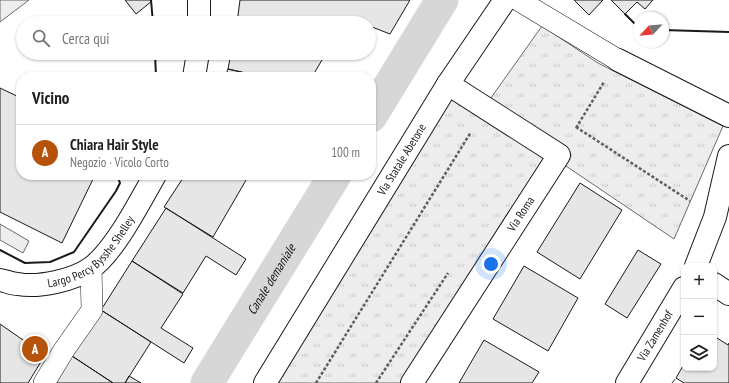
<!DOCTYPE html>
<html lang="it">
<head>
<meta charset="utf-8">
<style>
	:root { --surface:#fff; --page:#f2f2f2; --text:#222; --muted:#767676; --line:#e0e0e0; --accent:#b45309 }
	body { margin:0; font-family:"PT Sans Narrow",sans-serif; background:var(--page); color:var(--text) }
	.controls { position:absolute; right:12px; bottom:12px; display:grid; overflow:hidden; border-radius:8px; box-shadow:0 1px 3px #0004 }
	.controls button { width:36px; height:36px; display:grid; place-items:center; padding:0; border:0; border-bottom:1px solid var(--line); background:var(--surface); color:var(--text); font:20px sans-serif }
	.compass { position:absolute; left:633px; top:12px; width:36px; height:36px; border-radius:50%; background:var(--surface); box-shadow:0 1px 3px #0004; rotate:244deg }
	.you { position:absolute; left:491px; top:264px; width:14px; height:14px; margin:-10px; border:3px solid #fff; border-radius:50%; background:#1a73e8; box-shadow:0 0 0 6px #1a73e833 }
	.badge { display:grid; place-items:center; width:26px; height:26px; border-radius:50%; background:var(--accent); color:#fff; font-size:13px; font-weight:700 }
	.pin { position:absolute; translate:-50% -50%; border:2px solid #fff; box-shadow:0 1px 4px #0006 }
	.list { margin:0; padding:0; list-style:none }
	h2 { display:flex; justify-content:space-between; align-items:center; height:52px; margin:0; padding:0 16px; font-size:17px }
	h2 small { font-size:13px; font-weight:400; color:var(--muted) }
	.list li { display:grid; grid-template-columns:26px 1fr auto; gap:12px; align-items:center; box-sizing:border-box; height:56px; padding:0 16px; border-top:1px solid var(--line) }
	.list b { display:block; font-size:15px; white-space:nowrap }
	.list p { margin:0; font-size:13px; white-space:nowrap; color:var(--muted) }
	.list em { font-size:13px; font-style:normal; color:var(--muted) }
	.icon { flex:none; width:22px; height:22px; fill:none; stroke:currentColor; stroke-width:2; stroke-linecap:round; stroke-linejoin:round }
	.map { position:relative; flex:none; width:729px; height:383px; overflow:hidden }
	.search { position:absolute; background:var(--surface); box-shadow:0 1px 3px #0004; left:16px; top:16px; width:360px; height:44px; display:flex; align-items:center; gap:10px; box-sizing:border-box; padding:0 14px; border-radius:22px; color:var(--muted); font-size:15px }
	.panel { position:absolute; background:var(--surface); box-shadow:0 1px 3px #0004; left:16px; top:72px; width:360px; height:108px; border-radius:16px }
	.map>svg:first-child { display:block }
	.grass { fill:url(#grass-tufts); stroke:#6a6a6a }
	.built { fill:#ededed; stroke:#6a6a6a }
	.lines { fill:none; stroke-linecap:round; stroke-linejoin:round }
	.canal { stroke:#d7d7d7; stroke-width:33 }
	.building { fill:#e6e6e6; stroke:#1a1a1a }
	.pedestrian-casing { stroke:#1a1a1a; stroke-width:22 }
	.minor-casing { stroke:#1a1a1a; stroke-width:24 }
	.tertiary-casing { stroke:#1a1a1a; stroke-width:24 }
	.secondary-casing { stroke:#1a1a1a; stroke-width:24 }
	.path { stroke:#5f5f5f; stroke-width:2.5; stroke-dasharray:3 2; stroke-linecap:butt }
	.pedestrian { stroke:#fff; stroke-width:21 }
	.minor { stroke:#fff; stroke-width:22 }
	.tertiary { stroke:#fff; stroke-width:22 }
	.secondary { stroke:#fff; stroke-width:22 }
	.fence { stroke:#1a1a1a; stroke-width:1; stroke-dasharray:5 2; stroke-linecap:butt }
	.wall { stroke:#1a1a1a; stroke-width:2 }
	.labels { text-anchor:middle; stroke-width:3; stroke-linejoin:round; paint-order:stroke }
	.street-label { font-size:12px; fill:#1a1a1a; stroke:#fff }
	.water-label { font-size:13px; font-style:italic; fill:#1a1a1a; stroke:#fff }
</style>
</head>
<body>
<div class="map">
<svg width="729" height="383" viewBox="0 0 729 383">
	<defs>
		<pattern id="grass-tufts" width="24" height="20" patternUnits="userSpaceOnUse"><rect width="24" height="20" fill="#ededed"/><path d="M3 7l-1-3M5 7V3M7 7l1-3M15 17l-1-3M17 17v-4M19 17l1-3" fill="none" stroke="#cbcbcb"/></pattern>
	</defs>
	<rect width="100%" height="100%" fill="#fff"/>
	<path class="grass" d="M 542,26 L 598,63 L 723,126 L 674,239 L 563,164 L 488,102 Z
		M 448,84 L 559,155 L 412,383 L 265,383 Z"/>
	<path class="built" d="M 0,0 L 29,0 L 0,22 Z
		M 0,224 L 29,241 L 23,253 L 0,240 Z"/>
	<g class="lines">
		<g class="canal">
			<path d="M 371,116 L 442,0"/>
			<path id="s1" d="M 207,383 L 335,175"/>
		</g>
	</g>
	<path class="building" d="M 125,0 L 151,0 L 152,1 L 136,14 Z
		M 240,0 L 410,0 L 390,34 L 372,27 L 369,27 L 369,23 L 237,23 Z
		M 574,0 L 603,0 L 589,15 Z
		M 611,0 L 653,0 L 645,9 L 637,2 L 625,14 Z
		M 231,53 L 326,53 L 312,77 L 263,77 L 228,69 Z
		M 228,69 L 263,77 L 225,77 Z
		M 0,88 L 21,98 L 21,175 L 95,175 L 62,243 L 0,212 Z
		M 185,175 L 249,175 L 213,237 L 164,207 Z
		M 580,183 L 622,210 L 580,279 L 537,252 Z
		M 166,208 L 246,259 L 236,275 L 206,256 L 183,293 L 132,261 Z
		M 638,250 L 661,264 L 627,318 L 605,304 Z
		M 132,261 L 183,294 L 161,328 L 193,348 L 184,363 L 101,310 Z
		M 524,266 L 578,298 L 548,351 L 493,319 Z
		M 101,310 L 151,342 L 125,383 L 113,383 L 72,356 Z
		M 0,324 L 23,340 L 47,352 L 28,383 L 0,383 Z
		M 714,336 L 728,345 L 729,343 L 729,383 L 684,383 L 676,378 L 684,364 L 684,368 L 714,368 Z
		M 484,340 L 539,372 L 532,383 L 459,383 Z
		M 72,356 L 113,383 L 55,383 Z
		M 129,376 L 141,383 L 125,383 Z"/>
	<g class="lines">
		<defs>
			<path id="pedestrian" d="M 518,0 L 618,60
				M 44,383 L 64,350 L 92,310 L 91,268"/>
			<g id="minor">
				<path d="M 618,60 L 729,116"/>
				<path d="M 696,266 L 715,217 L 729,156"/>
				<path d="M 714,284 L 729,294"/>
				<path id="s2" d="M 412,383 L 559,155 L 448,84"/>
				<path id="s3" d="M 627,383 L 684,288"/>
			</g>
			<g id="tertiary">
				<path d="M 199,23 L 199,0"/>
				<path d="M 194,77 L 198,53"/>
				<path id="s4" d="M 0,280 C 6,281 12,284 18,284 C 39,288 74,280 91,268 C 115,251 140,201 155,175"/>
			</g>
			<g id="secondary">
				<path id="s5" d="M 265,383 L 448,84 L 505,0"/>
			</g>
		</defs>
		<use href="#pedestrian" class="pedestrian-casing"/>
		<use href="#minor" class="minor-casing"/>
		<use href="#tertiary" class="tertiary-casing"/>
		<use href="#secondary" class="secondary-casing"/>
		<path class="path" d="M 576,127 L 690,201
			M 576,128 L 604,82
			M 316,383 L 471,132
			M 376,383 L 448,273"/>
		<use href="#pedestrian" class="pedestrian"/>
		<use href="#minor" class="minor"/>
		<use href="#tertiary" class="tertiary"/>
		<use href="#secondary" class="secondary"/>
		<path class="fence" d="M 672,383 L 676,378"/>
		<path class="wall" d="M 151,0 L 153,23
			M 625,14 L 639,28
			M 663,30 L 729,32
			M 155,53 L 156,77
			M 0,250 L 25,263 L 50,262 L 74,252 L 116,191 L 120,183 L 117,175"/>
	</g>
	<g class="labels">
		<g class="street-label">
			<text dy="4" stroke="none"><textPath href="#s5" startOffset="262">Via Statale Abetone</textPath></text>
			<text dy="4" stroke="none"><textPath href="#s2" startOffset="201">Via Roma</textPath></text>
			<text dy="4" stroke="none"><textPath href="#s4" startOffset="104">Largo Percy Bysshe Shelley</textPath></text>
			<text dy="4" stroke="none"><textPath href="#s3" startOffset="55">Via Zamenhof</textPath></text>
		</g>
		<g class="water-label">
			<text dy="5" stroke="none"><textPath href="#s1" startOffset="122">Canale demaniale</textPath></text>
		</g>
	</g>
</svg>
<div class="controls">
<button>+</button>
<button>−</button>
<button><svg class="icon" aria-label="layers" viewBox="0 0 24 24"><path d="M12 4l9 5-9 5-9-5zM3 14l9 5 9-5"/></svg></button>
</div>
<svg class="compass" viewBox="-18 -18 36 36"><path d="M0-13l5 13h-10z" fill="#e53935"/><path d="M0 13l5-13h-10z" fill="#767676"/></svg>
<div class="you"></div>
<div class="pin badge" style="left:35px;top:349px">A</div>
<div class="search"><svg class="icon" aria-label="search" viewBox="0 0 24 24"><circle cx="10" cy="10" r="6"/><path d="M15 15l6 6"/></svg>Cerca qui</div>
<section class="panel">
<h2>Vicino<small></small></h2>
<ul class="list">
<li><span class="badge">A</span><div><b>Chiara Hair Style</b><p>Negozio · Vicolo Corto</p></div><em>100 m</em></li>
</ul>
</section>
</div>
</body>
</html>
